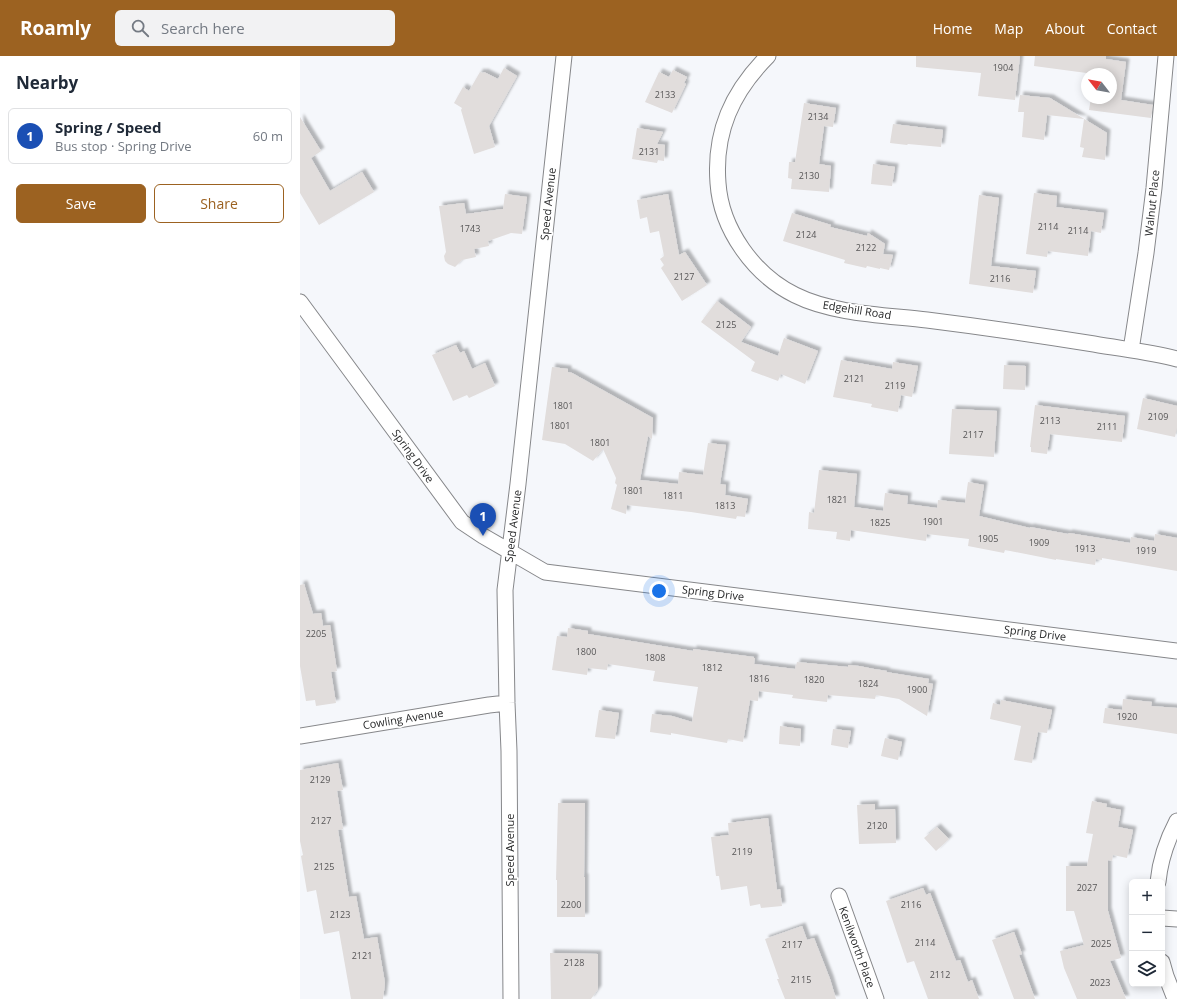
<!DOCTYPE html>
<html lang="en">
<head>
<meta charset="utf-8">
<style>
	:root { --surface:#fff; --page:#f2f2f3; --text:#1f2937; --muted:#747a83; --line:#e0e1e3; --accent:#9c6221 }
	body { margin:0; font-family:"Open Sans",sans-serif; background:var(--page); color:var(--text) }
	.controls { position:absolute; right:12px; bottom:12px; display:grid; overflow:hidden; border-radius:6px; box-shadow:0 2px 10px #0003 }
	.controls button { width:36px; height:36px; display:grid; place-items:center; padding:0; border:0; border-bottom:1px solid var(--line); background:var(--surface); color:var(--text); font:20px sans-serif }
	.compass { position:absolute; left:781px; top:12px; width:36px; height:36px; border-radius:50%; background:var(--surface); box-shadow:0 2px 10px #0003; rotate:301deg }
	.you { position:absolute; left:359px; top:535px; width:14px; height:14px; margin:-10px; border:3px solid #fff; border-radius:50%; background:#1a73e8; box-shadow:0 0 0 6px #1a73e833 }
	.badge { display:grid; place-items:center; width:26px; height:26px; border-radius:50%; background:var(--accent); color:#fff; font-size:13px; font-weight:700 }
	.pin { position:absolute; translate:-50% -33px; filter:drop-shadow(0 1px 2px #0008) }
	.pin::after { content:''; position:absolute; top:21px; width:14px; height:12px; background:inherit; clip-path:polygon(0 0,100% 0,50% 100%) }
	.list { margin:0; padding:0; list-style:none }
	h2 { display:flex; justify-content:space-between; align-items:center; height:52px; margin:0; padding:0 16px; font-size:17px }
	h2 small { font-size:13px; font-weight:400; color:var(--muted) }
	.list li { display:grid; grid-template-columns:26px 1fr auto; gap:12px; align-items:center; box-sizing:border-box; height:56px; margin:0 8px 8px; padding:0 8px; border:1px solid var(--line); border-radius:6px }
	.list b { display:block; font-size:15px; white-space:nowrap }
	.list p { margin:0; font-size:13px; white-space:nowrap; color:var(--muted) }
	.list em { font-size:13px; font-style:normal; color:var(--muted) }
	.actions { display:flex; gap:8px; padding:12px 16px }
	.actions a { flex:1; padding:9px 0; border:1px solid var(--accent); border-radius:6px; text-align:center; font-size:14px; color:var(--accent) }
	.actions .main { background:var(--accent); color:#fff }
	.icon { flex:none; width:22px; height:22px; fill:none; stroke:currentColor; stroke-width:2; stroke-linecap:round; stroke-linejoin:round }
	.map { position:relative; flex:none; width:877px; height:943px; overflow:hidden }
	header { display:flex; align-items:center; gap:24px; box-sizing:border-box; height:56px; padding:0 20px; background:var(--accent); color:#fff }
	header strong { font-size:19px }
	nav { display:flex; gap:22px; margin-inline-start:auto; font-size:14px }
	.search { width:280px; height:36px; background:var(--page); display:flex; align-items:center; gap:10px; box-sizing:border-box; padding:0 14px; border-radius:6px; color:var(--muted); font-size:15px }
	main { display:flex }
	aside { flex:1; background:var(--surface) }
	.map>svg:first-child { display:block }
	.building { fill:#e1dddc; filter:url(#shadow) }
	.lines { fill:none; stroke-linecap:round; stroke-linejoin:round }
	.minor-casing { stroke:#86878a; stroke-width:17 }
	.minor { stroke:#fff; stroke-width:15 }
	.labels { text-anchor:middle; stroke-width:3.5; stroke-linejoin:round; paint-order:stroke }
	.number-label { font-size:9px; fill:#565556 }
	.street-label { font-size:11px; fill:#272829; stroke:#fff }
</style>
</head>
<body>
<header>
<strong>Roamly</strong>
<div class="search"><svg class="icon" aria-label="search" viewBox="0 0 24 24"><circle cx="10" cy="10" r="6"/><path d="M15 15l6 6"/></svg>Search here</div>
<nav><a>Home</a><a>Map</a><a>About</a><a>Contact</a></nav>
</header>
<main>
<aside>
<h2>Nearby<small></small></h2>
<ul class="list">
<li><span class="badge" style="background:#1a4fb4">1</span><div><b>Spring / Speed</b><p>Bus stop · Spring Drive</p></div><em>60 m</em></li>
</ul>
<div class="actions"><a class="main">Save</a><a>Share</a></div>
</aside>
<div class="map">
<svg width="877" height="943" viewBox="0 0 877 943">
	<defs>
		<filter id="shadow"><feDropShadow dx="3.5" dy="-3.5" stdDeviation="1" flood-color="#0004"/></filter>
	</defs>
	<rect width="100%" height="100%" fill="#f5f7fb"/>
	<path class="building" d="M 616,0 L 720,0 L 715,44 L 678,40 L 681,17 L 616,11 Z
		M 735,0 L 806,0 L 806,3 L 826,6 L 821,44 L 853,49 L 851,62 L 789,54 L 791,42 L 811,42 L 811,18 L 794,18 L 734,10 Z
		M 204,12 L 217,20 L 189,70 L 195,91 L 174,98 L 161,54 L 162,52 L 154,47 L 163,31 L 169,35 L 180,16 L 183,17 L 184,16 L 198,23 Z
		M 373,14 L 387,21 L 384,27 L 386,28 L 372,57 L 345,46 L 359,16 L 369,21 Z
		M 720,39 L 750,42 L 807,77 L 805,104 L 782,101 L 784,92 L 780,91 L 784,63 L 747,59 L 744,84 L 722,81 L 724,56 L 718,56 Z
		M 504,47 L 536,52 L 533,71 L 524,70 L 519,108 L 531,110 L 529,136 L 491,133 L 492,123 L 488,122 L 489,106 L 495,106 Z
		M 0,61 L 21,95 L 11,102 L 30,135 L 62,116 L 74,136 L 19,169 L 0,137 Z
		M 593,68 L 643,74 L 641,91 L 608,88 L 607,89 L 590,87 Z
		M 337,72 L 363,76 L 357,88 L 365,89 L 364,105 L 358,104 L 357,107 L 332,103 Z
		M 573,108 L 595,111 L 592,130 L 571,128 Z
		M 734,137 L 757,140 L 756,151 L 804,157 L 801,177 L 791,175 L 788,200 L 748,195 L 747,201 L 726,198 Z
		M 205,138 L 227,141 L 222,178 L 211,177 L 188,185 L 189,190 L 174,193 L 176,201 L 162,204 L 155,211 L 148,208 L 145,205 L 144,200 L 146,196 L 139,150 L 164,147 L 166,158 L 203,153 Z
		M 368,138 L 379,199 L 385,196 L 407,229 L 382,245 L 361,212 L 364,209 L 360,203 L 364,200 L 359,175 L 350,177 L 347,161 L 340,163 L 337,144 Z
		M 679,139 L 699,142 L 691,210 L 736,215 L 733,237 L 669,228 Z
		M 492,157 L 531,169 L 530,171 L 567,180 L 568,177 L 585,188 L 583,198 L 593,199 L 589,214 L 580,212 L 580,213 L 567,210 L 566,212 L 544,207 L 545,204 L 483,185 Z
		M 417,245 L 451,271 L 441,286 L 478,300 L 484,282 L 518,295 L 505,328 L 481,318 L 478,325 L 451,315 L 455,306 L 401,266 Z
		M 156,289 L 160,297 L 164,295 L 172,313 L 185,307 L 195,330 L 169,342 L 167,339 L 153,345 L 132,299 Z
		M 541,304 L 592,313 L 593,306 L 618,310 L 612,341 L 601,339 L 598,356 L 571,351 L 572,348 L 533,341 Z
		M 704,309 L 726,310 L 725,334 L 703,333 Z
		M 252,311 L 268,313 L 268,316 L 272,317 L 353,362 L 352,383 L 348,380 L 340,424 L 378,428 L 379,416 L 403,419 L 408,387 L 426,389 L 420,428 L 426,429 L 425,439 L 448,443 L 445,461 L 437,460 L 436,463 L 391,456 L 327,449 L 326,458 L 311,453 L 317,429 L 315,427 L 316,422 L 303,393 L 293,405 L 265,388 L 242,384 Z
		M 843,342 L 877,350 L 877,372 L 875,381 L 837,373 Z
		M 735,349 L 825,360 L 822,386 L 750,378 L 747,398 L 731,396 L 731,391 L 730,391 Z
		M 652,353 L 697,355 L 694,401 L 649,398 Z
		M 519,414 L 557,418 L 554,451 L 583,455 L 585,437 L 608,440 L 607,448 L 637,452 L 638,444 L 665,447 L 668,426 L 684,429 L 679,460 L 730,472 L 730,471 L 768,478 L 769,477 L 830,487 L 831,481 L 854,485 L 855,478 L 877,482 L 877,515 L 802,502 L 802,504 L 796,503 L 795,509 L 756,503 L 756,504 L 705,494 L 704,497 L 668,490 L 669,483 L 627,478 L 626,485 L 551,474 L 550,485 L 536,483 L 537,476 L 508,473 L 509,456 L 514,457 Z
		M 4,528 L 13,558 L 21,557 L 23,570 L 30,569 L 37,615 L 31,616 L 36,647 L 16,650 L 15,644 L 6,645 L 0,610 L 0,529 Z
		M 268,572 L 288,575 L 288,578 L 393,595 L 393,593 L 454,601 L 454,602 L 455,602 L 454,608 L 495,613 L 497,606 L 548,611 L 548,609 L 559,610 L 574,613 L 587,615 L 586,616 L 629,623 L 628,627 L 633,628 L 627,660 L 599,643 L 576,639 L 575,643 L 528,639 L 527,646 L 492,642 L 493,639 L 459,635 L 458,645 L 450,644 L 443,686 L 428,683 L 427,687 L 371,677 L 371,679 L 350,676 L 352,658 L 372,660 L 392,666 L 398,631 L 353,625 L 355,615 L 308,608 L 307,614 L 288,612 L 287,619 L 252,614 L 257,580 L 267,581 Z
		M 823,643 L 852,646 L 851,650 L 877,652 L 877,678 L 803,667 L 805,652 L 822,654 Z
		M 701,644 L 752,654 L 747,677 L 738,676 L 732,707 L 714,704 L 721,670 L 690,663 L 693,647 L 700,649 Z
		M 299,654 L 319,657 L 315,683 L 295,681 Z
		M 480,670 L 501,673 L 500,690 L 479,688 Z
		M 533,673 L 551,675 L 548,692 L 531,689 Z
		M 585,682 L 602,686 L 598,704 L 581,700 Z
		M 38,707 L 43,734 L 37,735 L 43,773 L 38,774 L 49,841 L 56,840 L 64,883 L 77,881 L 85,927 L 83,943 L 51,943 L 39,875 L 24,878 L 16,834 L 7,836 L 1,800 L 3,799 L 0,785 L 0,714 Z
		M 792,745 L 807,748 L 806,751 L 821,754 L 818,771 L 833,774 L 827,802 L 813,799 L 812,805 L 808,804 L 808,855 L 821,902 L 810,905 L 826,943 L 777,943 L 764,912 L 760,895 L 784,889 L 774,855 L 766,855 L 766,810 L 787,810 L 793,778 L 786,777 Z
		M 258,747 L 285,747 L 284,821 L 285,821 L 285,861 L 257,861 L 257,824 L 256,824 Z
		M 575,748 L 575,754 L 595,753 L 596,787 L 559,788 L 557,749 Z
		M 468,762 L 477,834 L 480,833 L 482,850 L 461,852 L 460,848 L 450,850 L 447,830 L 421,834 L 419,820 L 416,820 L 411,781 L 429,779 L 428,767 Z
		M 637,771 L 649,783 L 636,795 L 624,782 Z
		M 623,832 L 626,839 L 630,837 L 656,905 L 660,904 L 668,926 L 672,924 L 679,943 L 628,943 L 614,905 L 607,907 L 586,845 Z
		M 502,870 L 507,884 L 514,882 L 530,923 L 536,943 L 485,943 L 477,923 L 479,923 L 465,883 Z
		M 714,876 L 722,898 L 719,899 L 735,943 L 714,943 L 692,884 Z
		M 250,897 L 298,898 L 298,933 L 291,943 L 251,943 Z"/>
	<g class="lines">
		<defs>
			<path id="minor" d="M 468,0 C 432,36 414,76 418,127 C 421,173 454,219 495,239 C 533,258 585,259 627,264 C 683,271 738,279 794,288 C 822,293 850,296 877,303
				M 0,246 L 162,466 L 183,480 L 245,516 L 877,595
				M 831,294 L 846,197 L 854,132 L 866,0
				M 0,680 L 189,649 L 207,647
				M 858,826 C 860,805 867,784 877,765
				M 539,840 L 576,943
				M 862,862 L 877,863
				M 862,906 L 866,920 L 875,943
				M 211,943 L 209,695 L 207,647 L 205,534 L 218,428 L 264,0"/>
		</defs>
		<use href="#minor" class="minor-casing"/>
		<use href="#minor" class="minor"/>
	</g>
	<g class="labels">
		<g class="number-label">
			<text x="703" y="15">1904</text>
			<text x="365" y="42">2133</text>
			<text x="518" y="64">2134</text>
			<text x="349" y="99">2131</text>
			<text x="509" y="123">2130</text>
			<text x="748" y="174">2114</text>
			<text x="170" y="176">1743</text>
			<text x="778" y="178">2114</text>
			<text x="506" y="182">2124</text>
			<text x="566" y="195">2122</text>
			<text x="384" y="224">2127</text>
			<text x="700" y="226">2116</text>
			<text x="426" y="272">2125</text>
			<text x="554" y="326">2121</text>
			<text x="595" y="333">2119</text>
			<text x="263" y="353">1801</text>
			<text x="858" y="364">2109</text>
			<text x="750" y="368">2113</text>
			<text x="260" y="373">1801</text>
			<text x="807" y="374">2111</text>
			<text x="673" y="382">2117</text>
			<text x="300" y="390">1801</text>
			<text x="333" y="438">1801</text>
			<text x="373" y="443">1811</text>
			<text x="537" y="447">1821</text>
			<text x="425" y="453">1813</text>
			<text x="633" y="469">1901</text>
			<text x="580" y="470">1825</text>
			<text x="688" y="486">1905</text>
			<text x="739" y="490">1909</text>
			<text x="785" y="496">1913</text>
			<text x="846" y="498">1919</text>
			<text x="16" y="581">2205</text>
			<text x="286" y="599">1800</text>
			<text x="355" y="605">1808</text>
			<text x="412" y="615">1812</text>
			<text x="459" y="626">1816</text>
			<text x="514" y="627">1820</text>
			<text x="568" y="631">1824</text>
			<text x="617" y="637">1900</text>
			<text x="827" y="664">1920</text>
			<text x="20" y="727">2129</text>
			<text x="21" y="768">2127</text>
			<text x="577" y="773">2120</text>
			<text x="442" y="799">2119</text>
			<text x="24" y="814">2125</text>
			<text x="787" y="835">2027</text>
			<text x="271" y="852">2200</text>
			<text x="611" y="852">2116</text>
			<text x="40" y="862">2123</text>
			<text x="625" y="890">2114</text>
			<text x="801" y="891">2025</text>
			<text x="492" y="892">2117</text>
			<text x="62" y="903">2121</text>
			<text x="274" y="910">2128</text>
			<text x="640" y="922">2112</text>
			<text x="501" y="927">2115</text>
			<text x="800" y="930">2023</text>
		</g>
		<g class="street-label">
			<text transform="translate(852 147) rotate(-84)" y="4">Walnut Place</text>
			<text transform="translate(248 148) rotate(-84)" y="4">Speed Avenue</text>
			<text transform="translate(557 254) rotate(9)" y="4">Edgehill Road</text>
			<text transform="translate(113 400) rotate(54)" y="4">Spring Drive</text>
			<text transform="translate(213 470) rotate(-83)" y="4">Speed Avenue</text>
			<text transform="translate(413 537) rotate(7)" y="4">Spring Drive</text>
			<text transform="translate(735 577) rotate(7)" y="4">Spring Drive</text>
			<text transform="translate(103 663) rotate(-9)" y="4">Cowling Avenue</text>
			<text transform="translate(210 794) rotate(-90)" y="4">Speed Avenue</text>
			<text transform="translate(557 891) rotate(70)" y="4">Kenilworth Place</text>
		</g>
	</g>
</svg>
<div class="controls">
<button>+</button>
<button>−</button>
<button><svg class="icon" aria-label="layers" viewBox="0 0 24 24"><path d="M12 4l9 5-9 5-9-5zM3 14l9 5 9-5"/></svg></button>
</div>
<svg class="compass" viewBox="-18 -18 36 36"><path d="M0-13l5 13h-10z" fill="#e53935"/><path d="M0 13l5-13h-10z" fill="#747a83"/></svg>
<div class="you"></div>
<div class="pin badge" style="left:183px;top:480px;background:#1a4fb4">1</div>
</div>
</main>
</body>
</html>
